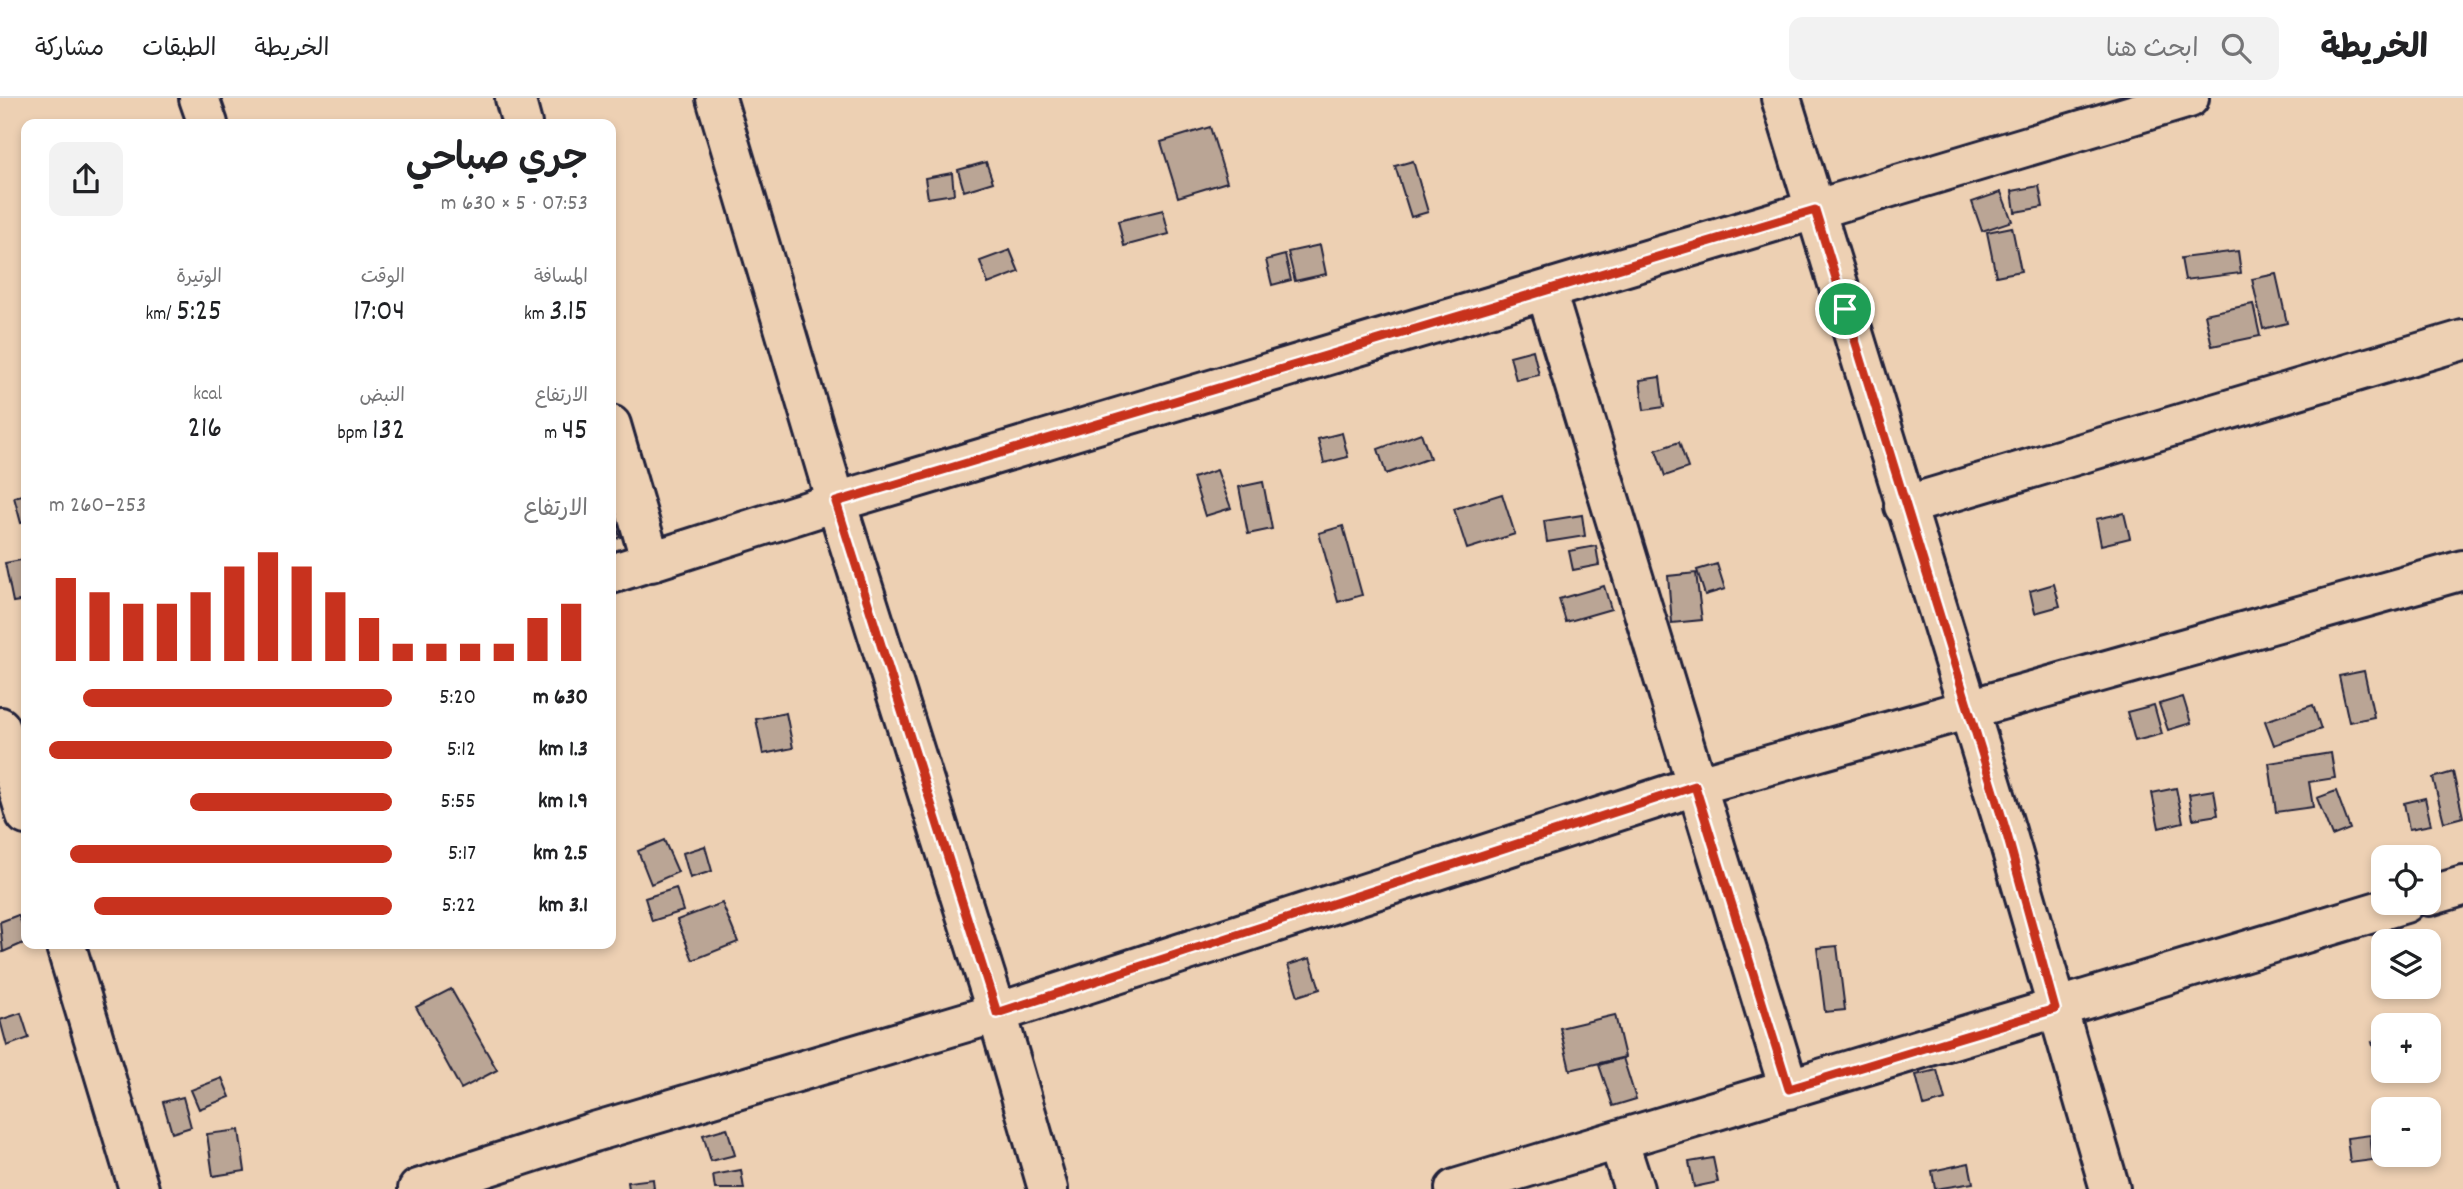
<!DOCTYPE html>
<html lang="ar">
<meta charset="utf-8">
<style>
:root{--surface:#fff;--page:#f2f2f2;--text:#202124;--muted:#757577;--line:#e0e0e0;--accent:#c8321e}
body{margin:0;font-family:Dekko,"Playpen Sans Arabic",sans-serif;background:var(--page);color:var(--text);direction:rtl;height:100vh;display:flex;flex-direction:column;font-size:26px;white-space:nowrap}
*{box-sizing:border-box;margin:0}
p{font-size:23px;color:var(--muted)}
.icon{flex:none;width:38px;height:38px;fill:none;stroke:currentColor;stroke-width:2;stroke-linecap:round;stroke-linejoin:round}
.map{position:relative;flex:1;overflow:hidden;direction:ltr}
.panel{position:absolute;left:21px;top:21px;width:595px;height:830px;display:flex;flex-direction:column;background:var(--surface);border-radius:14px;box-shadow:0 4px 10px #0003;direction:rtl}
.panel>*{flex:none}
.controls{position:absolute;left:2371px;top:747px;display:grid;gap:14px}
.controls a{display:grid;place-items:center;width:70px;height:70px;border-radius:14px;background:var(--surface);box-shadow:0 4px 10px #0003;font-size:35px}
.pin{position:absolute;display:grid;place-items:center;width:60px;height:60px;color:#fff;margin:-30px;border:4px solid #fff;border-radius:50%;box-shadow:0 2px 7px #0007}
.round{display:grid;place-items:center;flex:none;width:74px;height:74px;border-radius:14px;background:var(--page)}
.overview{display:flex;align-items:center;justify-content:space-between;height:119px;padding:0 28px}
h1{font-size:38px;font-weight:600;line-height:52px}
.metrics{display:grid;grid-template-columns:repeat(3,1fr);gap:10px;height:119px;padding:7px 28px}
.metrics div{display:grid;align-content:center}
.metrics b{font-size:30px;font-weight:600}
.metrics small{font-size:19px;font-weight:400}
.metrics p{font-size:19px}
.chart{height:196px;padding:14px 28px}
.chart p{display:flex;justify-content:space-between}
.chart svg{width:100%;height:126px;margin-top:7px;stroke:var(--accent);stroke-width:6}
ul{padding:0 28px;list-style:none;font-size:23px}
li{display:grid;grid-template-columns:112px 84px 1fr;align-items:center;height:52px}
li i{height:18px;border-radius:9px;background:var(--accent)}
header{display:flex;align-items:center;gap:42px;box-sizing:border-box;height:98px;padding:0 35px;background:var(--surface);border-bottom:2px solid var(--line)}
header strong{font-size:33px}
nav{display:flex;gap:38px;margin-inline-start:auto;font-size:24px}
.search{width:490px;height:63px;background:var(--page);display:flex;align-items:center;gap:18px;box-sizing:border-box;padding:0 24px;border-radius:14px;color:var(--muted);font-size:26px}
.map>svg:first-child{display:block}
</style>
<header>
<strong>الخريطة</strong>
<div class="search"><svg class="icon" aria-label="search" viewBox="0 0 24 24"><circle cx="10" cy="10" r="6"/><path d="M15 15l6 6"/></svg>ابحث هنا</div>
<nav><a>الخريطة</a><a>الطبقات</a><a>مشاركة</a></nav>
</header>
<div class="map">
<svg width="2463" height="1091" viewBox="0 0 2463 1091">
<rect width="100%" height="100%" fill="#edd0b3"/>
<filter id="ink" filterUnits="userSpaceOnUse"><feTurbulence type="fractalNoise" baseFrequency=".0143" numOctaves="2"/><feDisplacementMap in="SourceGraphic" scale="14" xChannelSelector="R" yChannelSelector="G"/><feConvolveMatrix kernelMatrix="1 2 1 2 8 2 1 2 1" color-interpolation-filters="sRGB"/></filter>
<g filter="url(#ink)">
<path fill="#baa595" stroke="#22223b" stroke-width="2" d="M1210,29L1227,84L1178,99L1161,44Z
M1413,63L1428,114L1411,119L1395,68Z
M986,64L993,84L964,93L958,72Z
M952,75L954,96L928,100L925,80Z
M2039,88L2043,109L2015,114L2012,93Z
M2001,94L2012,123L1982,133L1972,104Z
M1163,112L1169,136L1124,148L1118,123Z
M2012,129L2021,173L1996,178L1987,134Z
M1320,147L1326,176L1295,183L1288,154Z
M1010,152L1019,174L988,186L980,163Z
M2238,153L2241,175L2185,182L2181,160Z
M1285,157L1291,182L1272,187L1266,162Z
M2276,176L2287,225L2263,231L2252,181Z
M2253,206L2260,238L2212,248L2205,216Z
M1533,252L1539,277L1516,282L1510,258Z
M1660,279L1664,309L1644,312L1640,282Z
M1342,335L1348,359L1324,365L1318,341Z
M1421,335L1430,360L1386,376L1378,351Z
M1679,344L1688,370L1665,378L1656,352Z
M1217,372L1231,410L1205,418L1193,380Z
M1263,384L1272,431L1248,436L1239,389Z
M26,396V424L21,425L14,399Z
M1502,396L1515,436L1467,451L1454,411Z
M611,415L620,439L611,443Z
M2124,415L2130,440L2101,447L2096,421Z
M1582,417L1585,438L1547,444L1544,423Z
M1343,428L1362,497L1338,504L1319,435Z
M1596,448L1599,467L1573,472L1569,453Z
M26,461V502L13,504L5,465Z
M1717,466L1725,491L1705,497L1697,472Z
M1696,475L1702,522L1672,525L1668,478Z
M2054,486L2060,508L2035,515L2030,493Z
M1604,488L1611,511L1566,524L1559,501Z
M2364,573L2374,619L2349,624L2339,578Z
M2183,599L2191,625L2168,632L2159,606Z
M2154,607L2162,636L2135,643L2127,614Z
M2313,607L2321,631L2274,647L2265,623Z
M786,615L793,650L763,656L756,621Z
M2331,655L2335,680L2309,684L2313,709L2276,714L2269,665Z
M2453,674L2463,719L2444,724L2433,680Z
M2176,690L2183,724L2159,730L2152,695Z
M2214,692L2218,717L2193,721L2189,696Z
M2336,693L2350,731L2332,738L2317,700Z
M2425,700L2431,727L2409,731L2404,705Z
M664,742L678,774L651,786L638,753Z
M705,748L712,773L690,780L683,755Z
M676,790L683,813L652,823L645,800Z
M722,805L738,844L693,862L677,822Z
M18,817L26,835V844L3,854L0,824Z
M1837,848L1845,912L1825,914L1817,850Z
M1310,860L1320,891L1298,898L1288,867Z
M451,891L497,972L461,991L416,909Z
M21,915L29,940L7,948L0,922Z
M1615,917L1625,959L1570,972L1560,930Z
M2384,941V967L2379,969L2372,944Z
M1623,960L1636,1001L1613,1008L1599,967Z
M1937,972L1945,1002L1924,1008L1916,977Z
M222,980L230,999L199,1011L191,992Z
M183,999L191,1029L172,1035L163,1004Z
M727,1030L735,1057L711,1063L703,1037Z
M239,1032L245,1073L213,1078L207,1036Z
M2370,1037L2373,1062L2350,1065L2347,1040Z
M1713,1060L1718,1084L1694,1089L1689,1064Z
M1969,1065L1973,1085L1935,1091L1932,1073Z
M741,1072L744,1091H715L713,1077Z
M653,1081L654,1091H629L628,1084Z"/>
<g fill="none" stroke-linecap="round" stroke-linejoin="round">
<defs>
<path id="minor" d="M199,0L208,26
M515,0L522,26
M716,0L836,404L997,915L1048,1091
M1546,193L1789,991
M611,327L651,464
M1904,408L2463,242
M611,476L836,404L2189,0
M0,629L26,717
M2429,798L2463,788
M65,845L139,1091
M1618,1042L1634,1091
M418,1091L594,1034L997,915L1695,688L2463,472
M1455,1091L2405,805"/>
<path id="tertiary" d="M1781,0L2006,733L2110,1091"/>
</defs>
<use href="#minor" stroke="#22223b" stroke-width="44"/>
<use href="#tertiary" stroke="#22223b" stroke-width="44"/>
<use href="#minor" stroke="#edd0b3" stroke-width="38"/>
<use href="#tertiary" stroke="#edd0b3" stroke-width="38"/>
</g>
</g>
<g fill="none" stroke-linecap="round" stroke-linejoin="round" filter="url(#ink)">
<defs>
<path id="route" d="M1815,112L2006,733L2055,911L1789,991L1695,688L997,915L836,404Z"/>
</defs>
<use href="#route" stroke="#fff" stroke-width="14"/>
<use href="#route" stroke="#c8321e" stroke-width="9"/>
</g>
</svg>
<div class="controls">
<a><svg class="icon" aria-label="locate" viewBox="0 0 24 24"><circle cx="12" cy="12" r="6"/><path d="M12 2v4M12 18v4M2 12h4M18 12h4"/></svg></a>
<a><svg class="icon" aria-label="layers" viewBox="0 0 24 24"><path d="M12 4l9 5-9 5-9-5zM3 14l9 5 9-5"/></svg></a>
<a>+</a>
<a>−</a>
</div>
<div class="pin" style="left:1845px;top:211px;background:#1e9e55"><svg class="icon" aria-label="arrive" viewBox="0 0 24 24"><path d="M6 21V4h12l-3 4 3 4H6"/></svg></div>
<section class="panel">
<div class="overview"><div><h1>جري صباحي</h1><p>07:53 · 5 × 630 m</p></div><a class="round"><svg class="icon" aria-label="share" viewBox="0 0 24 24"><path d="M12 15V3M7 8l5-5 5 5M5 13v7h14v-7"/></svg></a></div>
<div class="metrics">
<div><p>المسافة</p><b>3.15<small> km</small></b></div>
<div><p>الوقت</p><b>17:04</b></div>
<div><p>الوتيرة</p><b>5:25<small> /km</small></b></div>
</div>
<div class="metrics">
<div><p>الارتفاع</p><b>45<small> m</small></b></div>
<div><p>النبض</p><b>132<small> bpm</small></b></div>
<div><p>kcal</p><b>216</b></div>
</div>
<div class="chart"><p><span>الارتفاع</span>253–260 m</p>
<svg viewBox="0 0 160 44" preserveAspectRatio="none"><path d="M5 44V15M15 44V20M25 44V24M35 44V24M45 44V20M55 44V11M65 44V6M75 44V11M85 44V20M95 44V29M105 44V38M115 44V38M125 44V38M135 44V38M145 44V29M155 44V24"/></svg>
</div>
<ul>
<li><b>630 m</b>5:20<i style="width:90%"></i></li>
<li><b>1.3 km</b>5:12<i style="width:100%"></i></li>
<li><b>1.9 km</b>5:55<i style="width:59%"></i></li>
<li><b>2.5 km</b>5:17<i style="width:94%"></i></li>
<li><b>3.1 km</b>5:22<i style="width:87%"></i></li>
</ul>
</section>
</div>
